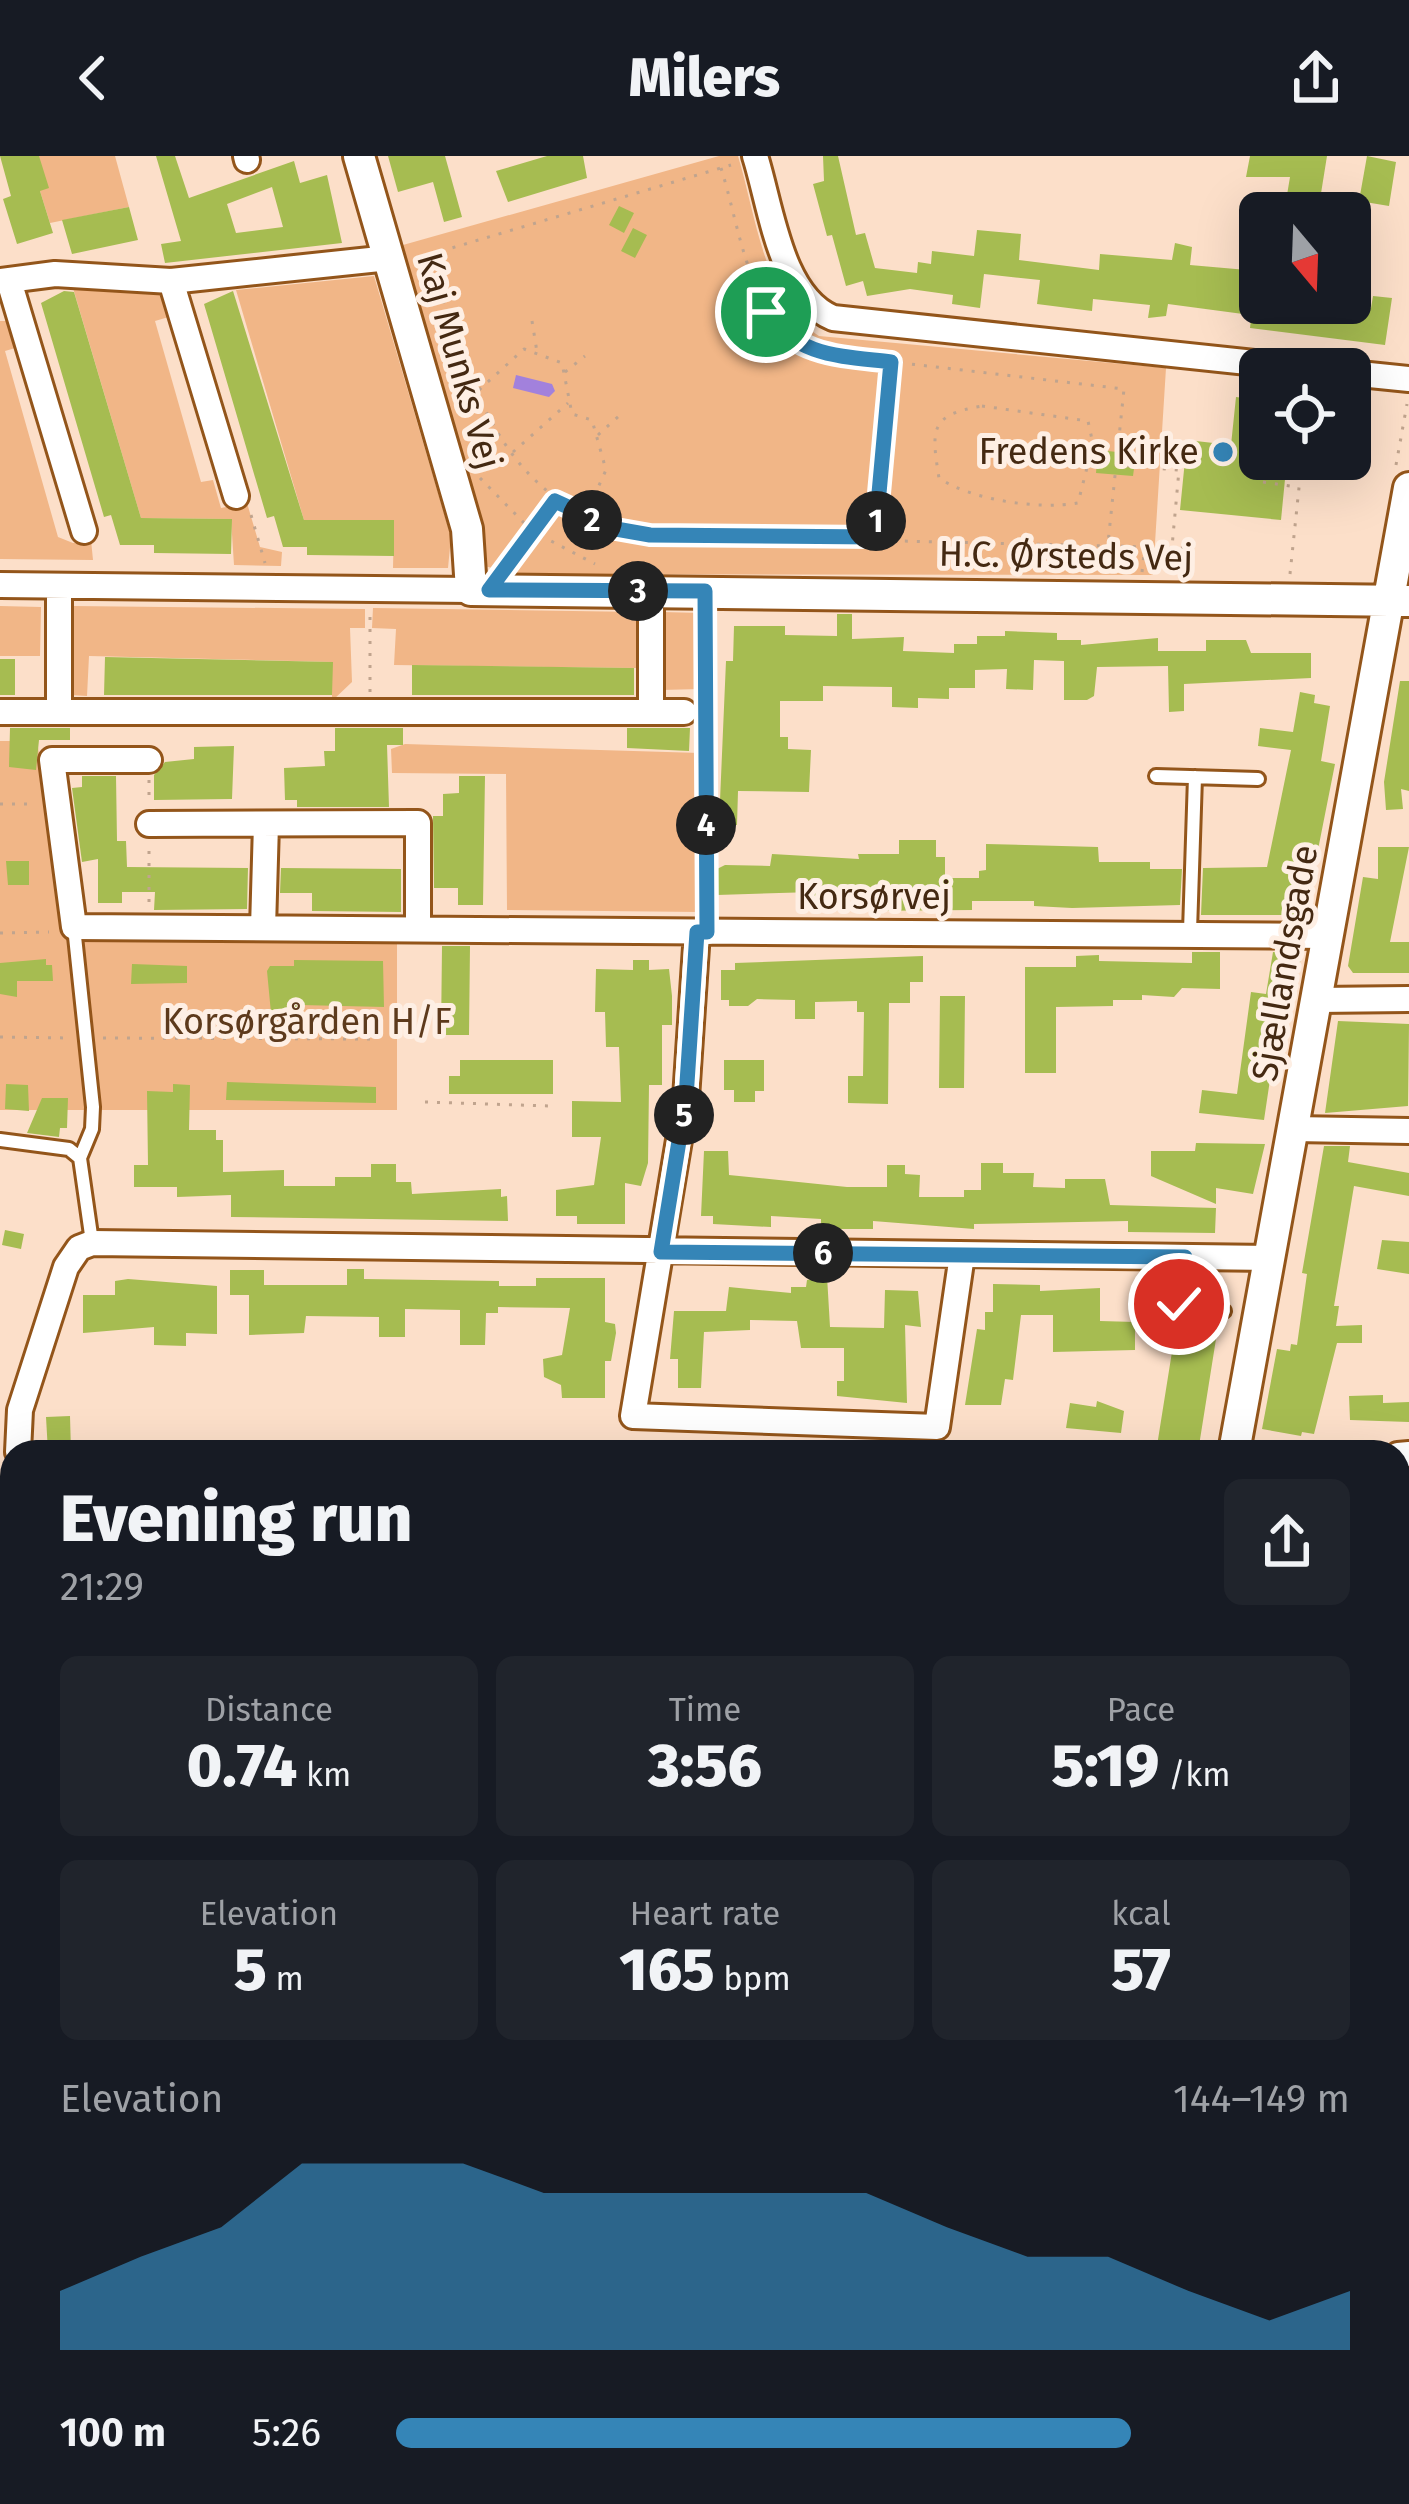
<!DOCTYPE html>
<meta charset="utf-8">
<style>
:root{--surface:#171b24;--page:#20242c;--text:#f1f3f6;--muted:#9ea1a6;--accent:#3585b7}
body{margin:0;font-family:"Fira Sans",sans-serif;background:var(--page);color:var(--text);height:100vh;display:flex;flex-direction:column;font-size:45px;white-space:nowrap}
*{box-sizing:border-box;margin:0}
p{font-size:39px;color:var(--muted)}
.icon{flex:none;width:66px;height:66px;fill:none;stroke:currentColor;stroke-width:2;stroke-linecap:round;stroke-linejoin:round}
.map{position:relative;flex:1;overflow:hidden}
.drawer{position:absolute;left:0px;top:1284px;width:1410px;height:1065px;display:flex;flex-direction:column;background:var(--surface);border-radius:36px 36px 0 0;box-shadow:0 12px 48px #0002}
.drawer>*{flex:none}
.needle{width:78px;rotate:161deg}
.controls{position:absolute;left:1239px;top:36px;display:grid;gap:24px}
.controls a{display:grid;place-items:center;width:132px;height:132px;border-radius:18px;background:var(--surface);box-shadow:0 12px 48px #0002;font-size:60px}
.pin{position:absolute;display:grid;place-items:center;width:102px;height:102px;color:#fff;margin:-51px;border:6px solid #fff;border-radius:50%;box-shadow:0 3px 12px #0007}
.km{position:absolute;width:60px;height:60px;margin:-30px;border-radius:50%;background:#222;color:#fff;font-size:33px;line-height:60px;text-align:center}
.round{display:grid;place-items:center;flex:none;width:126px;height:126px;border-radius:18px;background:var(--page)}
.summary{display:flex;align-items:center;justify-content:space-between;height:204px;padding:0 60px}
h1{font-size:66px;font-weight:800;line-height:90px}
.figures{display:grid;grid-template-columns:repeat(3,1fr);gap:18px;height:204px;padding:12px 60px}
.figures div{display:grid;align-content:center;border-radius:18px;background:var(--page);text-align:center}
.figures b{font-size:60px;font-weight:800}
.figures small{font-size:33px;font-weight:400}
.figures p{font-size:33px}
.chart{height:336px;padding:24px 60px}
.chart p{display:flex;justify-content:space-between}
.chart svg{width:100%;height:216px;margin-top:12px;fill:var(--accent);opacity:.7}
ul{padding:0 60px;list-style:none;font-size:39px}
li{display:grid;grid-template-columns:192px 144px 1fr;align-items:center;height:90px}
li i{height:30px;border-radius:15px;background:var(--accent)}
header{display:flex;justify-content:space-between;align-items:center;height:156px;padding:0 60px;background:var(--surface);font-size:54px;font-weight:800}
.map>svg:first-child{display:block}
</style>
<header><svg class="icon" aria-label="back" viewBox="0 0 24 24"><path d="M15 5l-7 7 7 7"/></svg>Milers<svg class="icon" aria-label="share" viewBox="0 0 24 24"><path d="M12 15V3M7 8l5-5 5 5M5 13v7h14v-7"/></svg></header>
<div class="map">
<svg width="1409" height="2348" viewBox="0 0 1409 2348">
<rect width="100%" height="100%" fill="#fcdfc9"/>
<path fill="#f1b687" d="M39,0H115L129,51L50,67L40,35Z
M719,0H738C756,59 764,146 819,180L1166,212L1153,419L515,418L481,409L478,362L403,89Z
M374,120L451,381L448,412H393L394,364H304L236,134Z
M73,132L162,135L172,160L155,165L201,326L213,324L221,352L247,347L260,391L282,396L281,410L234,409L231,363L141,362Z
M0,165H14L22,190L5,195L58,381L73,387L91,384L93,404L0,403Z
M0,450L41,451L40,500H0Z
M73,450L365,453V472H350L352,526L332,545V506L89,500L87,540L71,539Z
M373,452L638,456L637,512L394,509L396,473L372,472Z
M662,456L701,457L700,533L661,534Z
M0,585H37L67,780L397,778V954H0Z
M405,588L700,597V756L507,754L506,618L392,617L391,593Z
M12,1512V2337H123V2348H0V1513Z"/>
<path fill="#a281dc" d="M516,219L552,228L555,235L549,241L513,232Z"/>
<path fill="#a6bc51" fill-rule="evenodd" d="M0,0H39L49,32L40,35L53,77L17,88L3,43L11,40Z
M156,0H175L189,42L294,5L300,27L327,19L342,87L165,107L161,88L181,85ZM272,31L283,71L236,77L227,48Z
M388,0H445L462,61L444,66L433,26L398,36Z
M547,0H583L587,22L508,46L496,15Z
M823,0H838L856,79L865,77L875,112L917,117L918,106L931,108L932,95L974,100L977,74L1021,78L1019,104L1099,114L1100,98L1172,104L1175,87L1192,91L1190,109L1247,114L1243,158L1168,148L1166,160L1148,162L1150,149L1093,143L1092,155L1037,148L1040,124L984,118L980,152L952,148L953,139L910,133L867,140L863,125L846,130L832,79L827,80L813,28L824,25Z
M1250,0H1327L1318,56L1285,51L1290,21H1246Z
M1367,0L1396,6L1389,50L1359,45Z
M619,50L634,57L624,77L609,69Z
M129,51L138,84L72,98L62,64Z
M633,72L647,79L635,102L621,95Z
M64,135L74,136L141,362L232,363L231,398L154,397V389H120L111,359L104,361L41,147Z
M233,135L304,364H394V400L307,399V391H283L274,360L267,362L204,148Z
M1373,140L1392,142L1385,189L1250,172L1253,147L1339,155L1340,148L1371,152Z
M1236,241L1260,244V303H1287L1281,364L1180,354L1187,284L1231,289Z
M1098,294L1136,298L1133,320L1096,317Z
M837,458H852V483L904,481L903,495L954,497V488H977V480H1005V475L1057,477V484H1081V489L1158,482V495H1206V484H1246L1251,497H1311V522L1184,528V555L1169,556L1168,510L1097,511L1094,540L1087,544H1064V505L1034,504L1033,534L1006,533L1007,513L975,514V532H949V543L918,542V552L892,551V531L823,530V545H780V581H788V593L811,594L809,636L738,635L737,669L719,668L726,505H733L734,470H785V479L837,480Z
M105,501L333,506L332,539H104Z
M0,503H15V539H0Z
M412,509L634,512V539H412Z
M1400,525H1409V635L1401,633L1403,653L1386,654L1384,626Z
M1300,536L1315,539L1314,547L1330,550L1321,605L1335,608L1307,749L1295,759H1201L1203,712L1267,711L1291,594L1258,590L1260,572L1293,576Z
M10,572H70V584H39L36,614L9,611Z
M335,572H403V589H387L389,651H297V644H285L284,612L325,610L324,595H335Z
M627,572H690L689,595L627,592Z
M234,590L232,643L154,644V619L165,606L194,603V591Z
M82,620H116L117,685H126L127,711L248,712L247,753L154,754L155,736H122V747H98V703L82,706L72,632L82,631Z
M459,620H485L483,749H458V732H434L433,660H443V638L459,637Z
M899,684H936V701H945V722H979V715L986,714V688L1098,691L1099,706H1150V713H1182L1180,749L1072,752L1034,750V745H972V754L859,755V743H814V736L717,739V713L725,709L770,710L772,698L859,703L858,698H899Z
M1378,691H1409L1390,786H1409V817H1353L1348,810L1363,721L1378,723Z
M6,705H29V729H8Z
M281,712L401,713V756L312,755V737H280Z
M442,790H470L469,879H441Z
M1192,796H1220V833L1182,832L1174,841L1142,839V844H1113V850L1056,851V917H1025V811H1076V800L1099,799V805L1192,807Z
M1273,796L1302,798L1292,842L1282,843L1264,964L1199,957L1202,934L1237,938L1251,836L1266,838Z
M923,800V826H910V847H889L888,948L848,947V920H863L864,856H857V845L815,846V863H795V844L757,843L748,850H729V844H721V814H735V807Z
M46,803V809H52L53,825H17V841L0,838V807Z
M294,804L383,805L384,851L301,849V857H271L267,815L270,810H294Z
M633,804H649V814L669,813L672,840V869H662V929H649L648,1007L641,1030L625,1027V1068H577V1060H556V1034L594,1029L601,981H572V945L621,946L619,891H606L605,856H595L596,813L633,814Z
M132,808L187,810V827L131,828Z
M940,840H965L964,932H939Z
M1338,865L1409,868L1408,950L1325,957Z
M460,904H553V938H449V920H460Z
M724,904H764V935H755V946H734V934H724Z
M227,926L376,931V947L226,944Z
M6,928L28,929L29,955L5,953Z
M173,928L190,929L189,974H216V984H223V1016L284,1014V1030H335V1021H371V1008H396V1026H411L412,1038L501,1033V1041L507,1040L508,1065L231,1061V1039L177,1041V1031H134V1009H148L147,935L173,936Z
M42,942H68L67,972H60L59,981L27,977Z
M1196,987L1265,988L1253,1038L1216,1032V1048L1151,1020V995H1195Z
M1324,990H1350L1348,1006L1409,1017V1040L1354,1030L1334,1150H1339L1336,1170L1362,1169V1187H1337L1314,1278L1302,1276L1301,1280L1262,1273L1277,1193L1290,1195L1291,1188L1297,1189L1307,1118L1302,1117Z
M704,995H728L729,1019L847,1031H887V1009H905V1018L920,1019L919,1041H964V1034H981V1007H1003V1017H1034L1033,1031L1065,1032V1023H1105L1110,1049L1216,1052L1215,1077L1128,1076V1065L974,1068V1073L873,1065V1073H821V1063L771,1060V1071L713,1068V1060H701Z
M5,1074L24,1078L21,1093L2,1089Z
M1382,1084L1409,1086V1118L1377,1113Z
M347,1113H364V1123L499,1125V1130H536V1122H605V1166L615,1168L616,1177L611,1205H605V1242H562L561,1229L544,1221L543,1203L562,1199L570,1152L498,1151V1157H486L485,1189H460V1154L405,1153V1181H379V1161L306,1160L304,1177L249,1179V1139H230V1114H264V1129H347Z
M827,1120L830,1171L884,1172L885,1134L918,1135L921,1171L905,1169L907,1247L837,1240V1225H844V1192H801L797,1165L750,1164V1174L704,1176L701,1232H678V1203H670L674,1155H726L729,1131L791,1137V1131H806L807,1124Z
M128,1123L217,1130V1178L186,1177V1190L154,1189V1171L83,1177V1139H115V1125Z
M993,1128L1040,1129V1135L1100,1132V1165L1135,1166V1194L1053,1196V1159H1021L1013,1224L1005,1223L1001,1249H965L977,1173L985,1174V1156H993Z
M1175,1177L1216,1183L1198,1296H1156Z
M1383,1239V1247L1409,1246V1266L1350,1264L1349,1240Z
M1097,1245L1124,1255L1121,1277L1066,1272L1070,1247L1096,1251Z
M70,1260L71,1296H48L46,1261Z"/>
<g fill="none" stroke-linecap="round" stroke-linejoin="round">
<defs>
<path id="service" d="M1156,620L1258,623
M74,771L93,951L92,973L80,1002
M1190,775L1195,621
M0,984L69,993L80,1002L92,1086
M1185,1101L1179,1148L1224,1155
M0,1848L12,2052
M29,2337V2348"/>
<path id="minor" d="M246,0L247,4
M755,0C771,50 780,140 833,162L1312,213
M0,125L55,118L171,125L389,102
M9,125L84,375
M171,125L236,340
M1350,217L1409,223
M0,429L471,434
M0,556H684
M59,556V430
M651,556V435
M149,604H52L74,771L1329,780
M149,668L418,667V773
M263,772L266,668
M697,776L686,942L633,1260L937,1271L962,1099
M1317,844L1409,843
M1294,973L1409,975
M18,1296L20,1254L66,1111L79,1092L92,1087L1271,1102
M1398,1299L1409,1298
M1398,1528H1409
M1398,1794H1409
M1398,2050H1409
M1398,2257H1409
M208,2348L209,2337
M443,2348L444,2337
M751,2348L753,2337"/>
<path id="tertiary" d="M359,0L467,373L471,434L1409,445
M1234,1296L1409,332
M1056,2348L1057,2337"/>
</defs>
<use href="#service" stroke="#93551a" stroke-width="18"/>
<use href="#minor" stroke="#93551a" stroke-width="30"/>
<use href="#tertiary" stroke="#93551a" stroke-width="36"/>
<path stroke="#c0a48e" stroke-width="3" stroke-dasharray="3 9" stroke-linecap="butt" d="M721,12C741,75 749,170 817,197L1124,233L1105,416
M428,99C472,227 497,353 650,379L1193,392
M418,102L731,9
M532,165L537,196
M565,216L585,200
M479,234L524,193L562,207L572,258L592,264L606,314L585,360
M982,250L1088,265L1093,288L1078,347C1039,354 971,344 939,322C931,272 930,259 982,250Z
M598,279L620,259
M513,296L568,247
M1091,307L1179,314L1172,391
M1396,309L1407,248
M480,322L532,375L595,408
M1263,326L1297,331
M251,359L265,407
M875,379L891,209
M508,408L555,345
M1142,416L1145,389
M1290,418L1302,303
M370,536V456
M705,547V461
M705,569L707,751
M149,624V644
M0,648H32
M149,746V690
M0,777L49,776
M0,881L70,882
M103,882L372,883
M425,946L551,950
M0,1456L12,1440"/>
<use href="#service" stroke="#fff" stroke-width="12"/>
<use href="#minor" stroke="#fff" stroke-width="24"/>
<use href="#tertiary" stroke="#fff" stroke-width="30"/>
</g>
<g fill="none" stroke-linecap="round" stroke-linejoin="round">
<defs>
<path id="route" d="M766,156C797,201 841,200 891,206L875,381L650,379L616,373L555,345L489,434L705,435L707,776H697L686,942L661,1096L1185,1101L1179,1148"/>
</defs>
<use href="#route" stroke="#fff" stroke-width="24"/>
<use href="#route" stroke="#3585b7" stroke-width="15"/>
</g>
<circle fill="#3585b7" stroke="#feefe4" stroke-width="4.5" cx="1223" cy="296" r="12"/>
<g text-anchor="middle" dominant-baseline="central" stroke-width="10" stroke-linejoin="round" paint-order="stroke">
<g font-size="36" fill="#442912" stroke="#feefe4">
<text transform="translate(459 205) rotate(74)">Kaj Munks Vej</text>
<text transform="translate(1066 400) rotate(1)">H.C. Ørsteds Vej</text>
<text x="874" y="741">Korsørvej</text>
<text transform="translate(1285 807) rotate(-80)">Sjællandsgade</text>
</g>
<g font-size="36" fill="#442912" stroke="#feefe4" text-anchor="end">
<text x="1199" y="296">Fredens Kirke</text>
</g>
<g font-size="36" fill="#5d3a1c" stroke="#feefe4">
<text x="307" y="866">Korsørgården H/F</text>
</g>
</g>
</svg>
<div class="controls">
<a><svg class="needle" viewBox="-14 -14 28 28"><path d="M0-13l5 13h-10z" fill="#e53935"/><path d="M0 13l5-13h-10z" fill="#9ea1a6"/></svg></a>
<a><svg class="icon" aria-label="locate" viewBox="0 0 24 24"><circle cx="12" cy="12" r="6"/><path d="M12 2v4M12 18v4M2 12h4M18 12h4"/></svg></a>
</div>
<div class="pin" style="left:766px;top:156px;background:#1e9e55"><svg class="icon" aria-label="arrive" viewBox="0 0 24 24"><path d="M6 21V4h12l-3 4 3 4H6"/></svg></div>
<div class="pin" style="left:1179px;top:1148px;background:#d93025"><svg class="icon" aria-label="check" viewBox="0 0 24 24"><path d="M5 12l5 5 9-10"/></svg></div>
<b class="km" style="left:876px;top:365px">1</b>
<b class="km" style="left:592px;top:364px">2</b>
<b class="km" style="left:638px;top:435px">3</b>
<b class="km" style="left:706px;top:669px">4</b>
<b class="km" style="left:684px;top:959px">5</b>
<b class="km" style="left:823px;top:1097px">6</b>
<section class="drawer">
<div class="summary"><div><h1>Evening run</h1><p>21:29</p></div><a class="round"><svg class="icon" aria-label="share" viewBox="0 0 24 24"><path d="M12 15V3M7 8l5-5 5 5M5 13v7h14v-7"/></svg></a></div>
<div class="figures">
<div><p>Distance</p><b>0.74<small> km</small></b></div>
<div><p>Time</p><b>3:56</b></div>
<div><p>Pace</p><b>5:19<small> /km</small></b></div>
</div>
<div class="figures">
<div><p>Elevation</p><b>5<small> m</small></b></div>
<div><p>Heart rate</p><b>165<small> bpm</small></b></div>
<div><p>kcal</p><b>57</b></div>
</div>
<div class="chart"><p><span>Elevation</span>144–149 m</p>
<svg viewBox="0 0 160 44" preserveAspectRatio="none"><path d="M0 44V32L10 25L20 19L30 6L40 6L50 6L60 12L70 12L80 12L90 12L100 12L110 19L120 25L130 25L140 32L150 38L160 32V44z"/></svg>
</div>
<ul>
<li><b>100 m</b>5:26<i style="width:77%"></i></li>
</ul>
</section>
</div>
